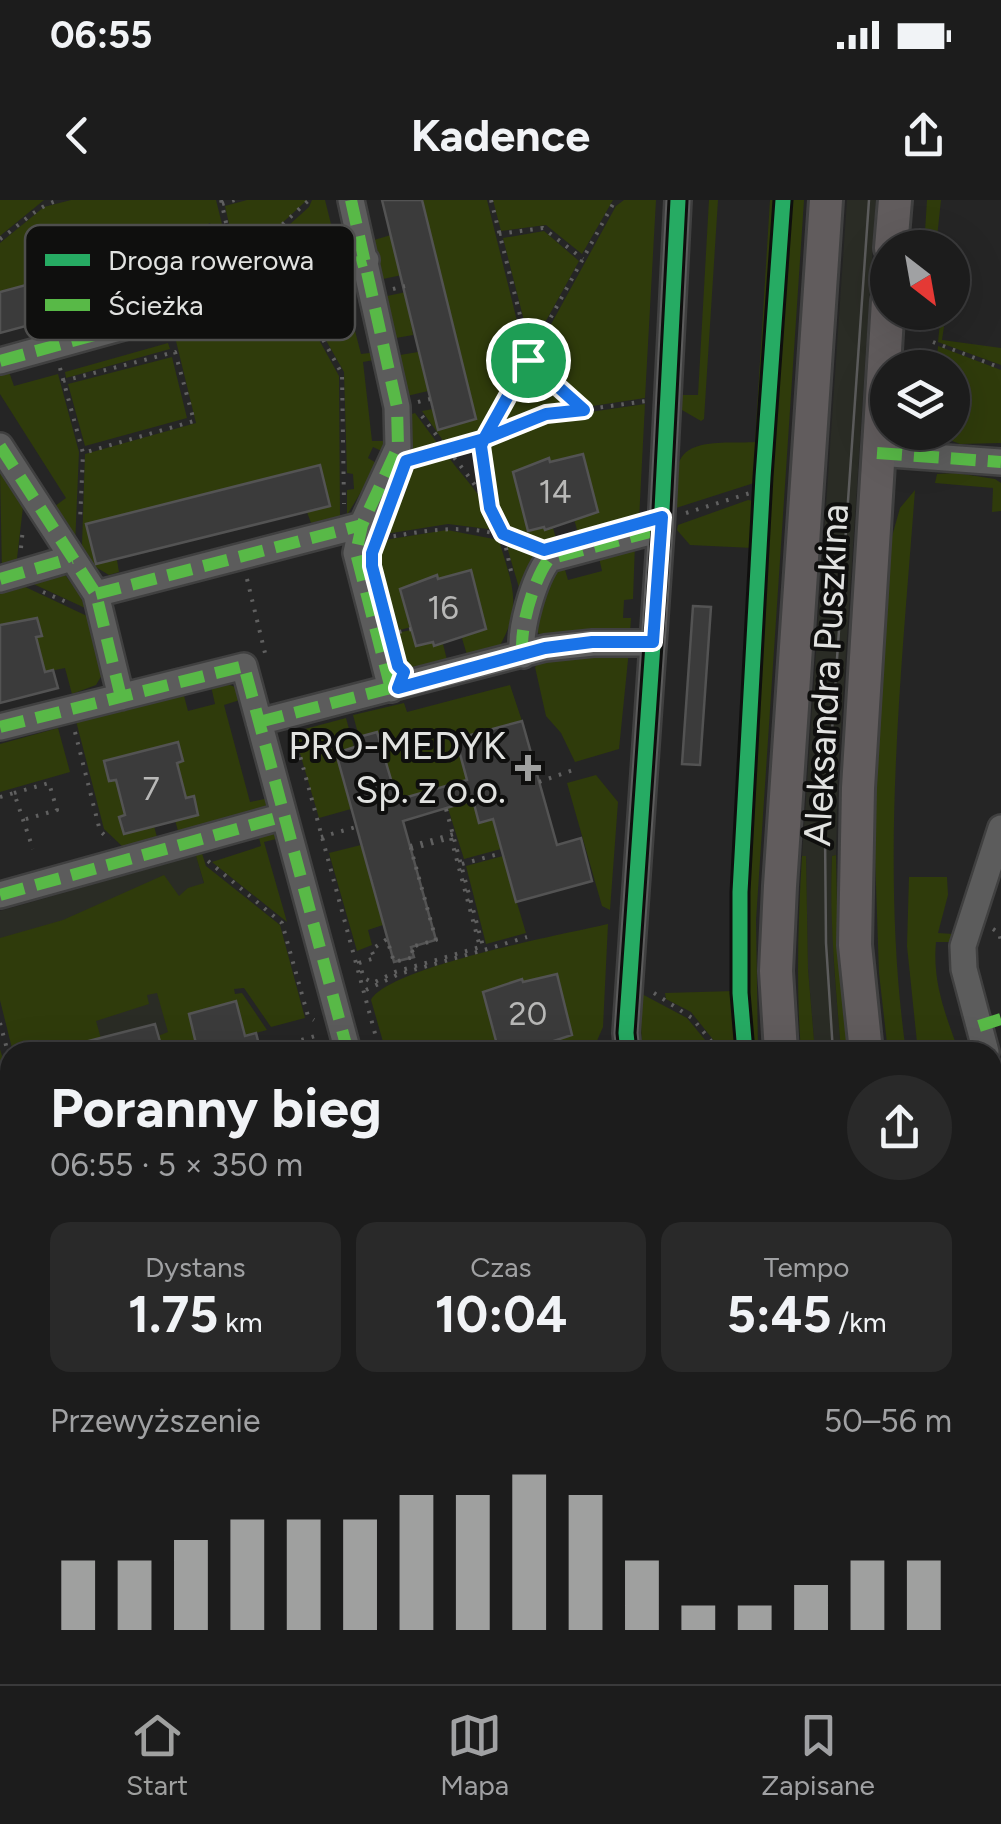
<!DOCTYPE html>
<html lang="pl">
<meta charset="utf-8">
<style>
:root{--surface:#1c1c1c;--page:#292929;--text:#f1f3f6;--muted:#a0a1a3;--line:#3a3a3b;--accent:#9fa09f}
body{margin:0;font-family:Figtree,sans-serif;background:var(--page);color:var(--text);height:100vh;display:flex;flex-direction:column;font-size:38px;white-space:nowrap}
*{box-sizing:border-box;margin:0}
p{font-size:32px;color:var(--muted)}
.icon{flex:none;width:55px;height:55px;fill:none;stroke:currentColor;stroke-width:2;stroke-linecap:round;stroke-linejoin:round}
.map{position:relative;flex:1;overflow:hidden}
.drawer{position:absolute;left:0px;top:842px;width:1002px;height:642px;display:flex;flex-direction:column;background:var(--surface);border-radius:30px 30px 0 0;box-shadow:0 10px 40px #0002,0 0 0 2px var(--line)}
.drawer>*{flex:none}
.needle{width:65px;rotate:149deg}
.tools{position:absolute;left:870px;top:30px;display:grid;gap:20px}
.tools a{display:grid;place-items:center;width:100px;height:100px;border-radius:50%;background:var(--surface);box-shadow:0 10px 40px #0002,0 0 0 2px var(--line);font-size:50px}
.pin{position:absolute;display:grid;place-items:center;width:85px;height:85px;color:#fff;margin:-42px;border:5px solid #fff;border-radius:50%;box-shadow:0 2px 10px #0007}
.round{display:grid;place-items:center;flex:none;width:105px;height:105px;border-radius:52px;background:var(--page)}
.headline{display:flex;align-items:center;justify-content:space-between;height:170px;padding:0 50px}
h1{font-size:55px;font-weight:700;line-height:75px}
.metrics{display:grid;grid-template-columns:repeat(3,1fr);gap:15px;height:170px;padding:10px 50px}
.metrics div{display:grid;align-content:center;border-radius:20px;background:var(--page);text-align:center}
.metrics b{font-size:50px;font-weight:700}
.metrics small{font-size:28px;font-weight:400}
.metrics p{font-size:28px}
.chart{height:280px;padding:20px 50px}
.chart p{display:flex;justify-content:space-between}
.chart svg{width:100%;height:180px;margin-top:10px;stroke:var(--accent);stroke-width:6}
.status{display:flex;justify-content:space-between;align-items:center;height:70px;padding:0 50px;background:var(--surface);direction:ltr}
.status svg{height:28px;fill:currentColor}
header{display:flex;justify-content:space-between;align-items:center;height:130px;padding:0 50px;background:var(--surface);font-size:45px;font-weight:700}
.tabs{display:flex;justify-content:space-around;align-items:center;height:140px;border-top:2px solid var(--line);background:var(--surface);font-size:28px;color:var(--muted)}
.tabs a{display:grid;justify-items:center;gap:5px}
.tabs .current{color:var(--accent)}
.map>svg:first-child{display:block}
</style>
<div class="status"><b>06:55</b><svg viewBox="0 0 49 12"><path d="M0 12V9h3v3zM5 12V6h3v6zM10 12V3h3v9zM15 12V0h3v12zM26 1h20v11H26zM47 4h2v5h-2z"/></svg></div>
<header><svg class="icon" aria-label="back" viewBox="0 0 24 24"><path d="M15 5l-7 7 7 7"/></svg>Kadence<svg class="icon" aria-label="share" viewBox="0 0 24 24"><path d="M12 15V3M7 8l5-5 5 5M5 13v7h14v-7"/></svg></header>
<div class="map">
<svg width="1001" height="1484" viewBox="0 0 1001 1484">
<rect width="100%" height="100%" fill="#252525"/>
<path fill="#2a2c25" d="M847,0H876L838,573L836,655L832,656L831,673L834,766L841,852H815L808,769L806,657L802,656Z
M196,655L245,835L256,833L261,852H13L0,800V711Z
M992,978L1001,1011V1087L993,1089Z"/>
<path fill="#2f3b0b" d="M0,0H44L0,36Z
M71,0H216L236,80L227,83L210,23L204,26L221,84L198,90L195,80L214,75L203,37L0,92V43L44,7Z
M247,0H307L238,64L225,6Z
M312,0H325L336,44L239,70L309,7Z
M422,0H487L526,157L481,237L447,246L422,211L433,209L439,229L476,219Z
M493,0H613L582,54L546,25L501,31Z
M624,0H656L645,198L586,207L532,159L616,6Z
M709,0H718L704,219L701,221L682,210L681,195H698Z
M770,0H777L758,274L754,283L676,308C677,294 674,271 680,260C691,237 734,244 755,242Z
M788,0H804L756,720L758,852H750L744,701L747,620Z
M927,0H941L936,47H924Z
M544,31L579,61L531,148L503,38Z
M391,35L402,75L383,79L374,40Z
M341,77L361,154L378,152L379,159L363,162L372,241H389L388,254L373,247L368,258L378,264L347,315V290L354,289L353,274L347,273L344,172L306,105L302,87Z
M406,92L413,135L396,138L387,96Z
M301,107L339,176L340,316L311,323L307,312L87,324L96,364L117,360L119,372L109,375L94,366L82,346L85,254L196,223L176,141Z
M941,113H946L942,140L1001,148V165L938,142Z
M168,143L170,149L66,178L65,172Z
M938,146L1001,170V243L960,244L932,233L952,232V168L936,167Z
M418,152L428,191L407,196L400,155Z
M172,157L187,218L85,246L68,184Z
M529,165L578,207L549,212L491,233Z
M8,169L14,186L58,174L79,252L75,345L51,309L66,298L0,194V171Z
M645,204L639,320L579,337L574,319L598,312L582,254L550,262L548,259L513,273L528,330L553,328L557,342L546,346L511,333L491,306L485,244L549,218Z
M415,213L441,248L410,254L409,215Z
M446,254C462,276 491,304 496,330L448,324L379,335L393,299L402,301L408,285L400,282C409,261 426,259 446,254Z
M0,271L23,307L16,367L2,372Z
M956,273L995,279L1001,283V311L992,312L993,288L935,283L937,274Z
M915,290C901,477 880,666 906,852H888L879,773L875,655L876,548L891,340L900,308Z
M748,300L754,301L756,306L753,348L690,345L677,330L678,325Z
M447,330L499,340C511,383 524,404 499,447L467,455L461,435L486,428L470,370L438,379L436,375L401,389L411,427L392,432L375,365L378,341Z
M505,338L536,350L520,391L505,340Z
M635,343L633,399L624,400L623,418H631L630,433L546,440C519,424 544,378 563,363L568,380L602,371L598,353Z
M63,372L80,395L85,408L27,381Z
M19,384L87,416L102,475L96,485L72,494L65,468L45,472L36,437L42,435L37,418L0,425V386Z
M411,430L416,446L433,442L434,446L443,444L447,460L408,469L402,468L392,434Z
M629,450L619,549L575,562L561,533L546,516L535,467L545,457Z
M227,484L235,487L243,499L224,505L250,602L269,598V607L263,613L203,630L201,625L178,631L175,620L198,614L194,597L186,598L177,563L183,560L178,542L105,561L116,580L125,615L119,617L124,633L154,626L157,637L123,647L104,629L75,517L183,492L188,511L215,504L211,486Z
M510,485L522,521L457,539L467,580L420,593L399,607L378,533L359,537L353,515L404,503L407,512Z
M346,518L354,547L336,553L351,609L319,618L297,543L305,529Z
M58,528L70,572L0,592V544Z
M596,575L618,602L610,710L602,706L567,583Z
M471,594L479,623L493,619L501,649L464,659L446,602Z
M257,629L278,631L280,638L264,642L287,722L212,662L261,646Z
M361,645L383,725L368,730L372,745L357,751L329,653Z
M200,647L206,666L280,725L305,818L271,827L244,788L234,789L235,794L242,793L267,830L245,836L236,801L189,814L197,848L163,852L158,836L168,832L157,793L147,795L149,804L96,821L104,849L111,848L112,852H80L77,844L42,852H13L0,800V738L63,720L164,675L179,696L188,688L204,683L194,649Z
M836,655L838,756L848,852H841C836,787 829,721 832,656Z
M503,656L526,733L486,744L466,666Z
M802,656H806L808,769L815,852H801C796,787 798,722 802,656Z
M909,677H947L948,695L938,733L953,734L951,742H936C932,782 946,816 959,852H918L907,746Z
M608,724L603,827L596,843L550,852L547,842L572,835L556,774L523,782L521,779L484,792L499,852H386L371,800C389,767 565,734 608,724Z
M735,791L739,852H723L691,812L666,799L665,793Z
M640,793L687,818L715,852H642Z
M0,849L10,883V949L0,952Z
M10,960V1263L0,1227V963Z
M10,1447V1475H61L27,1484H0V1450Z
M219,1475H315L317,1484H225Z
M755,1475H869L871,1484H757Z"/>
<path fill="#3b3b3b" stroke="#535353" stroke-width="2.5" d="M382,0H422L476,219L438,230Z
M204,37L214,75L0,133V92Z
M583,254L598,312L545,330L544,327L528,331L513,272L549,258L550,262Z
M320,265L330,306L96,364L86,324Z
M471,370L486,429L434,446L433,442L416,446L400,389L437,375L438,379Z
M693,406L711,407L700,565L682,564Z
M37,418L42,436L36,437L45,472L53,470L58,488L0,503V425Z
M522,521L557,645L581,638L592,681L516,702L493,619L479,623L473,600L403,621L436,740L411,747L414,757L394,762L336,553L361,545L359,537L377,532L397,600L467,580L456,539Z
M178,542L183,561L177,563L186,598L194,596L198,615L124,634L119,617L125,615L116,580L109,581L104,561Z
M557,774L572,835L520,852H499L483,792L522,779L523,782Z
M236,801L245,836L256,833L261,852H198L189,814Z
M155,824L163,852H74L73,845Z"/>
<g fill="none" stroke-linecap="round" stroke-linejoin="round">
<defs>
<path id="minor" d="M351,0L397,207L398,247L362,325L356,353L391,489
M0,161L366,60
M0,246L96,394L121,497
M877,253L1001,262
M0,379L72,358
M96,394L362,325
M523,455C518,432 534,378 549,359L661,329
M259,522L545,448L593,443H653
M0,527L244,466L348,852
M0,695L284,616
M628,852L626,833L661,329L678,0
M986,852L964,769L963,746L1001,628
M992,876L1001,908
M992,1151L1001,1149
M0,1417L10,1415
M142,1475L145,1484
M356,1475L358,1484
M391,1475L393,1484
M525,1475L528,1484"/>
<path id="major" d="M891,48L895,0
M781,852L776,771L780,686L826,0
M866,852L855,745L858,588L888,101
M992,1372L1001,1401
M922,1475L925,1484"/>
</defs>
<use href="#minor" stroke="#404040" stroke-width="30"/>
<use href="#major" stroke="#404040" stroke-width="38"/>
<path stroke="#606060" stroke-width="4" stroke-dasharray="2.5 8" stroke-linecap="butt" d="M221,0L236,68
M491,0L530,155
M222,4L235,0
M208,26L222,77
M499,34L543,28L583,59
M0,39C19,26 37,6 59,0
M236,67L309,0
M393,89L405,86
M303,103L342,174L344,304
M933,142L1001,168
M528,160L584,210
M60,168L83,253L80,321
M63,181L175,152L194,221L83,253
M418,202L430,199
M422,216C447,251 485,291 500,329C506,342 508,360 512,375
M419,257L484,239L546,215L646,201
M490,309L481,246L484,239L613,4L618,0
M686,313L763,289
M383,338C440,328 475,322 530,345
M21,348L23,328
M247,379L265,453
M43,392L71,404
M399,432L411,429
M75,532L100,631L110,640
M295,537L380,852
M539,582L573,570
M14,593L49,583L57,610L23,620
M0,597L14,593L33,649
M446,609L484,750L527,737
M321,637L356,627
M451,638L480,747L395,772L373,783L364,778L359,763L375,758L371,750L387,739L394,762L414,757L411,747L436,740L411,649Z
M410,646L454,634
M208,661L282,723L308,816L314,820
M462,664L502,653
M993,729L999,733L1001,741
M366,790L399,774L484,750
M654,793L692,818L720,852
M0,823L10,860
M541,843L543,852
M261,851L319,835
M580,852L602,847
M0,958L10,955
M992,974L1001,1003
M992,1017L1001,1014
M992,1098L1001,1096
M0,1250L10,1284
M992,1263L1001,1260
M0,1288L10,1292
M0,1304L10,1296
M0,1367L10,1365
M320,1475L323,1484
M481,1475L483,1484
M553,1480L572,1475
M92,1484L93,1475
M597,1484L606,1475"/>
<use href="#minor" stroke="#5c5c5c" stroke-width="25"/>
<use href="#major" stroke="#615c5d" stroke-width="32"/>
<path stroke="#5c5c5c" stroke-width="2.5" d="M833,852L826,743L825,631L869,0
M983,1475L985,1484"/>
<path stroke="#58b947" stroke-width="12" stroke-dasharray="25 12" stroke-linecap="butt" d="M351,0L397,207L398,247L362,325L356,353L391,489
M0,161L366,60
M0,246L96,394L121,497
M877,253L1001,262
M0,379L72,358
M96,394L362,325
M523,455C518,432 534,378 549,359L661,329
M259,522L545,448L593,443H653
M0,527L244,466L348,852
M0,695L284,616
M979,826L1001,819
M142,1475L145,1484
M868,1475L880,1481"/>
<defs>
<path id="cycleway" d="M628,852L626,833L661,329L678,0
M745,852L740,793V692L763,277L783,0"/>
</defs>
<use href="#cycleway" stroke="#0f0f0e" stroke-width="21"/>
<use href="#cycleway" stroke="#26ab63" stroke-width="15"/>
</g>
<g fill="none" stroke-linecap="round" stroke-linejoin="round">
<defs>
<path id="route" d="M528,160L484,239L406,261L372,353V366L398,466L404,472L398,488L545,448L592,442H653L662,317L544,350L503,334L490,308L481,246L484,239L546,214L584,210L528,160"/>
</defs>
<use href="#route" stroke="#fff" stroke-width="20"/>
<use href="#route" stroke="#1a73e8" stroke-width="12"/>
</g>
<path fill="#9fa09f" stroke="#0f0f0e" stroke-width="4" d="M523 553h10v10h10v10h-10v10h-10v-10h-10v-10h10z"/>
<g text-anchor="middle" dominant-baseline="central" stroke-width="8" stroke-linejoin="round" paint-order="stroke">
<g font-size="32" fill="#b8b8b7">
<text x="555" y="292">14</text>
<text x="443" y="408">16</text>
<text x="151" y="589">7</text>
<text x="528" y="814">20</text>
</g>
<g font-size="38" fill="#e1e2e0" stroke="#0f0f0e">
<text transform="translate(826 475) rotate(-87)">Aleksandra Puszkina</text>
</g>
<g font-size="38" fill="#e1e2e0" stroke="#0f0f0e" text-anchor="end">
<text x="506" y="546">PRO-MEDYK<tspan x="506" dy="44">Sp. z o.o.</tspan></text>
</g>
</g>
<rect x="25" y="25" width="330" height="115" rx="15" fill="#0f0f0e" stroke="#4e4e4d" stroke-width="2.5"/>
<rect x="45" y="54" width="45" height="12" fill="#26ab63"/>
<rect x="45" y="99" width="45" height="12" fill="#58b947"/>
<g font-size="28" fill="#e1e2e0">
<text x="108" y="70">Droga rowerowa</text>
<text x="108" y="115">Ścieżka</text>
</g>
</svg>
<div class="tools">
<a><svg class="needle" viewBox="-14 -14 28 28"><path d="M0-13l5 13h-10z" fill="#e53935"/><path d="M0 13l5-13h-10z" fill="#a0a1a3"/></svg></a>
<a><svg class="icon" aria-label="layers" viewBox="0 0 24 24"><path d="M12 4l9 5-9 5-9-5zM3 14l9 5 9-5"/></svg></a>
</div>
<div class="pin" style="left:528px;top:160px;background:#1e9e55"><svg class="icon" aria-label="arrive" viewBox="0 0 24 24"><path d="M6 21V4h12l-3 4 3 4H6"/></svg></div>
<section class="drawer">
<div class="headline"><div><h1>Poranny bieg</h1><p>06:55 · 5 × 350 m</p></div><a class="round"><svg class="icon" aria-label="share" viewBox="0 0 24 24"><path d="M12 15V3M7 8l5-5 5 5M5 13v7h14v-7"/></svg></a></div>
<div class="metrics">
<div><p>Dystans</p><b>1.75<small> km</small></b></div>
<div><p>Czas</p><b>10:04</b></div>
<div><p>Tempo</p><b>5:45<small> /km</small></b></div>
</div>
<div class="chart"><p><span>Przewyższenie</span>50–56 m</p>
<svg viewBox="0 0 160 44" preserveAspectRatio="none"><path d="M5 44V27M15 44V27M25 44V22M35 44V17M45 44V17M55 44V17M65 44V11M75 44V11M85 44V6M95 44V11M105 44V27M115 44V38M125 44V38M135 44V33M145 44V27M155 44V27"/></svg>
</div>
</section>
</div>
<nav class="tabs">
<a class="current"><svg class="icon" aria-label="home" viewBox="0 0 24 24"><path d="M3 11l9-7 9 7M6 9v11h12V9"/></svg>Start</a>
<a><svg class="icon" aria-label="map" viewBox="0 0 24 24"><path d="M3 6l6-2 6 2 6-2v14l-6 2-6-2-6 2zM9 4v14M15 6v14"/></svg>Mapa</a>
<a><svg class="icon" aria-label="saved" viewBox="0 0 24 24"><path d="M7 4h10v16l-5-4-5 4z"/></svg>Zapisane</a>
</nav>
